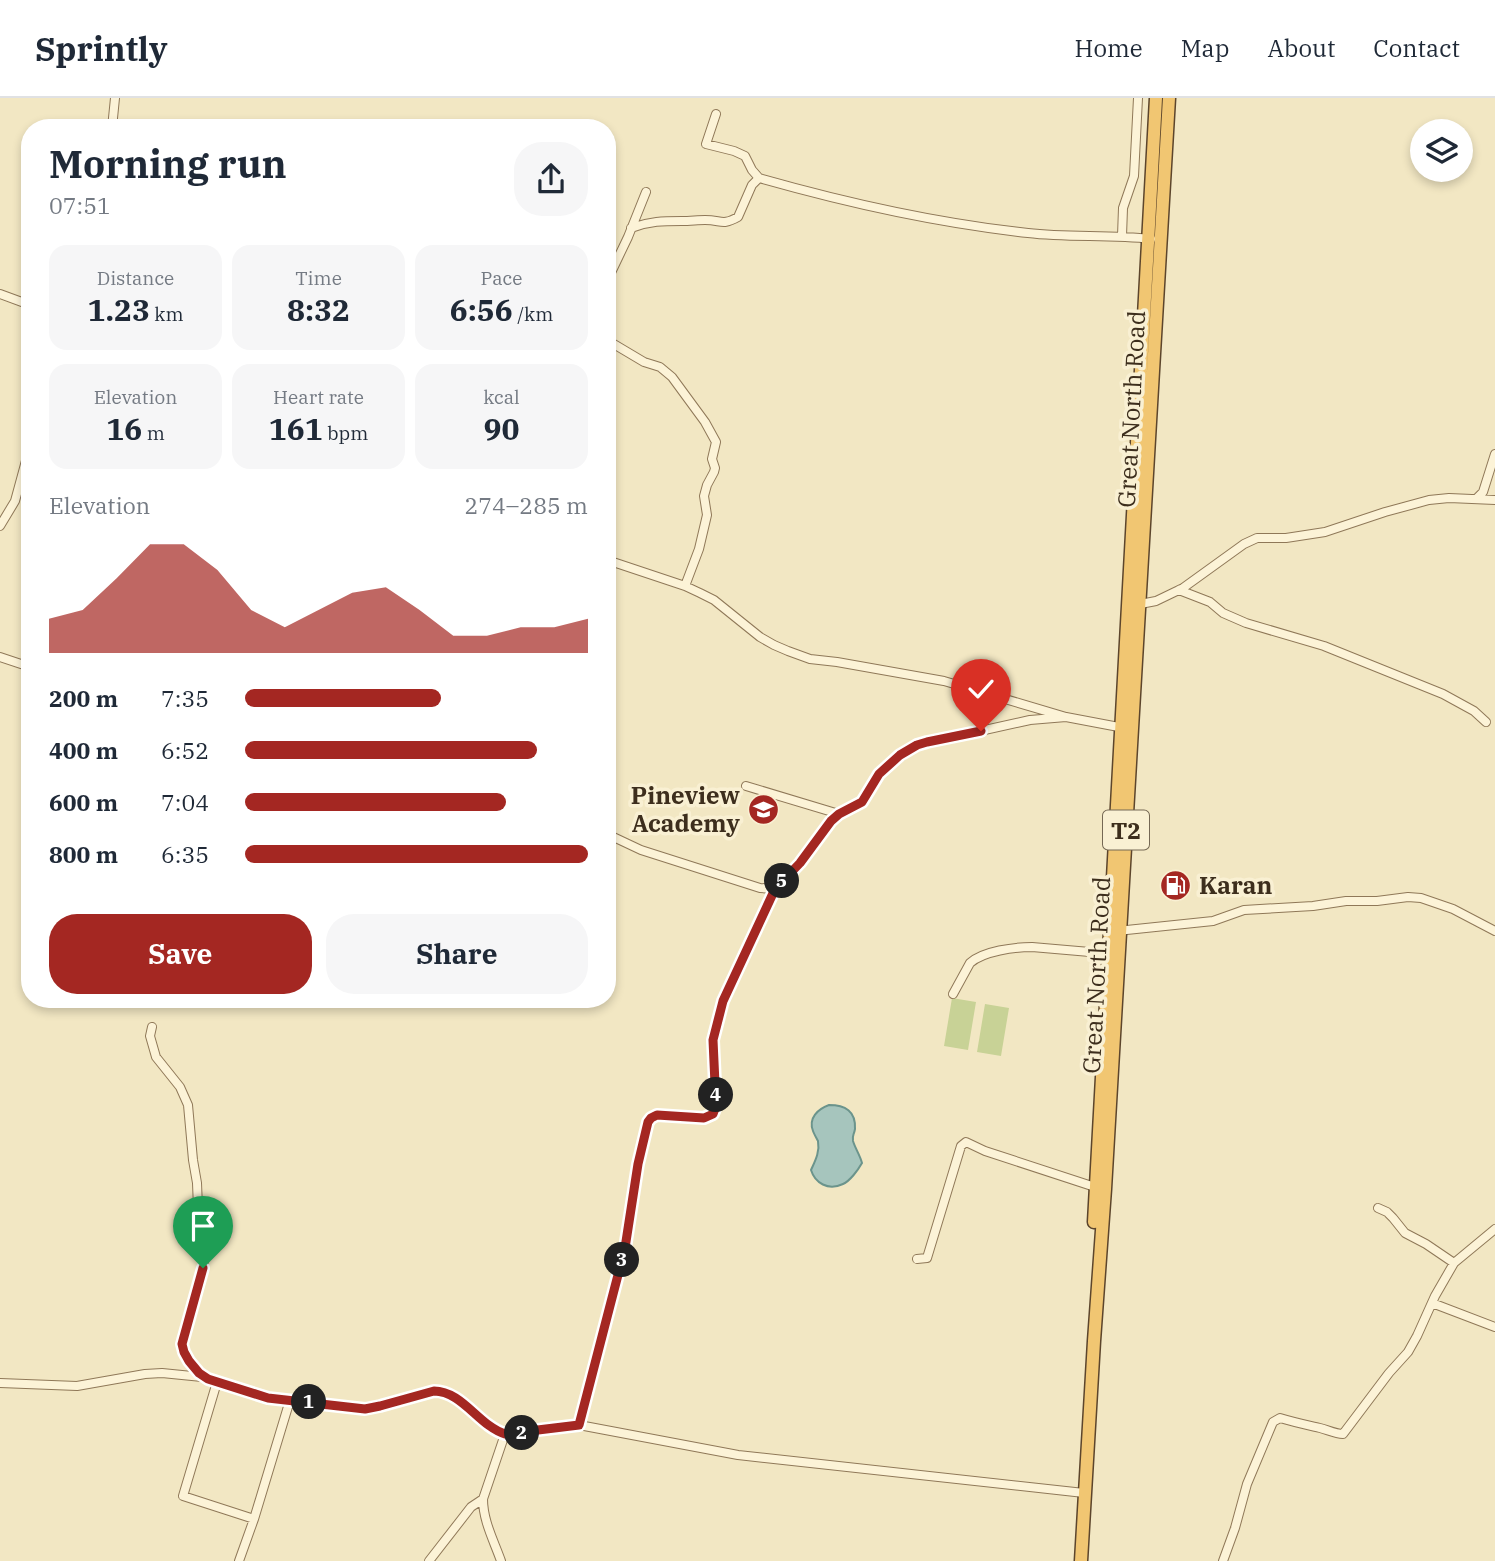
<!DOCTYPE html>
<meta charset="utf-8">
<style>
:root{--surface:#fff;--page:#f6f6f7;--text:#1f2937;--muted:#747a83;--line:#e0e1e3;--accent:#a42722}
body{margin:0;font-family:"IBM Plex Serif",serif;background:var(--page);color:var(--text);height:100vh;display:flex;flex-direction:column;font-size:26px;white-space:nowrap}
*{box-sizing:border-box;margin:0}
p{font-size:23px;color:var(--muted)}
.icon{flex:none;width:38px;height:38px;fill:none;stroke:currentColor;stroke-width:2;stroke-linecap:round;stroke-linejoin:round}
.map{position:relative;flex:1;overflow:hidden}
.details{position:absolute;left:21px;top:21px;width:595px;height:889px;display:flex;flex-direction:column;background:var(--surface);border-radius:28px;box-shadow:0 4px 10px #0003}
.details>*{flex:none}
.controls{position:absolute;left:1410px;top:21px;display:grid;gap:14px}
.controls a{display:grid;place-items:center;width:63px;height:63px;border-radius:50%;background:var(--surface);box-shadow:0 4px 10px #0003;font-size:35px}
.pin{position:absolute;display:grid;place-items:center;width:60px;height:60px;color:#fff;margin:-72px -30px;border-radius:50% 50% 50% 0;rotate:-45deg;box-shadow:0 0 7px #0007}
.pin .icon{rotate:45deg}
.km{position:absolute;width:35px;height:35px;margin:-18px;border-radius:50%;background:#222;color:#fff;font-size:19px;line-height:35px;text-align:center}
.round{display:grid;place-items:center;flex:none;width:74px;height:74px;border-radius:28px;background:var(--page)}
.summary{display:flex;align-items:center;justify-content:space-between;height:119px;padding:0 28px}
h1{font-size:38px;font-weight:800;line-height:52px}
.figures{display:grid;grid-template-columns:repeat(3,1fr);gap:10px;height:119px;padding:7px 28px}
.figures div{display:grid;align-content:center;border-radius:18px;background:var(--page);text-align:center}
.figures b{font-size:30px;font-weight:800}
.figures small{font-size:19px;font-weight:400}
.figures p{font-size:19px}
.chart{height:196px;padding:14px 28px}
.chart p{display:flex;justify-content:space-between}
.chart svg{width:100%;height:126px;margin-top:7px;fill:var(--accent);opacity:.7}
.button{display:flex;gap:14px;margin-top:auto;padding:14px 28px}
.button a{flex:1;height:80px;border-radius:28px;background:var(--accent);color:#fff;font-size:28px;font-weight:800;line-height:80px;text-align:center}
.button a+a{background:var(--page);color:var(--text)}
ul{padding:0 28px;list-style:none;font-size:23px}
li{display:grid;grid-template-columns:112px 84px 1fr;align-items:center;height:52px}
li i{height:18px;border-radius:9px;background:var(--accent)}
header{display:flex;align-items:center;gap:42px;box-sizing:border-box;height:98px;padding:0 35px;background:var(--surface);border-bottom:2px solid var(--line)}
header strong{font-size:33px}
nav{display:flex;gap:38px;margin-inline-start:auto;font-size:24px}
.map>svg:first-child{display:block}
</style>
<header>
<strong>Sprintly</strong>
<nav><a>Home</a><a>Map</a><a>About</a><a>Contact</a></nav>
</header>
<div class="map">
<svg width="1495" height="1463" viewBox="0 0 1495 1463">
<rect width="100%" height="100%" fill="#f2e7c3"/>
<path fill="#c8d296" d="M952,900L976,904L968,952L944,948Z
M985,906L1009,910L1001,958L977,954Z"/>
<path fill="#a6c5bd" stroke="#6b948c" stroke-width="2" d="M829,1007C845,1007 856,1013 855,1031C854,1037 852,1037 853,1043C855,1050 860,1057 862,1065C858,1072 850,1083 843,1086C828,1093 815,1085 811,1072C815,1063 820,1054 818,1043C817,1041 814,1036 813,1033C808,1020 818,1011 829,1007Z"/>
<g fill="none" stroke-linecap="round" stroke-linejoin="round">
<defs>
<path id="minor" d="M716,16L706,46L734,53L745,58L752,72L759,80C847,105 936,125 1028,135C1069,140 1110,136 1151,141
M112,30L115,0
M631,130C650,123 663,123 682,123C690,123 698,122 705,122C722,122 722,128 738,119L752,87L759,80
M1122,138L1123,110L1134,78L1138,0
M607,183L628,139L646,94
M0,196L30,207
M607,242L644,264L660,269L672,279L705,324L716,344L712,361L715,370L714,374L707,387L704,398L707,417L699,451L685,488
M1476,401L1483,394L1495,356
M0,428L15,403L30,348
M607,462L685,488L700,495L714,502L760,539L774,547L788,553L810,561L837,564L944,583L1066,619L1124,630
M1179,492L1210,504L1223,515L1246,525L1324,548L1443,596L1474,613L1486,624
M1135,507L1156,503L1183,490L1244,446L1257,440H1286L1325,434L1385,414L1429,402L1449,400L1495,402
M0,559L30,569
M746,688L839,716
M607,736L641,752L760,790L775,791
M1117,833L1213,823L1244,812L1313,808L1346,803H1377L1408,799L1421,800L1453,811L1495,833
M953,896L970,865C983,853 1015,849 1032,849L1113,856
M152,929L150,938L156,959L180,989L188,1007L193,1062L197,1085L199,1134L204,1163L203,1170L182,1246C185,1260 193,1271 206,1279
M1378,1110L1387,1114L1393,1120L1405,1135L1426,1146L1454,1165
M917,1161L927,1160L961,1048L966,1044L985,1053L1098,1090
M1432,1205L1495,1229
M217,1284L183,1398L254,1421
M0,1285L77,1288L145,1276L162,1275L202,1279L268,1300L365,1311L380,1309L434,1293H442L451,1298L496,1332L505,1336L579,1327L738,1357L1084,1395
M579,1327L625,1150L638,1066L648,1024L651,1020L657,1017L703,1020L713,1016L716,1008L714,942L724,903L775,791L800,765L831,723L839,716L862,704L879,676L889,667L917,647L1030,622L1066,619
M239,1463L254,1421L290,1302
M429,1463L471,1409L483,1401
M501,1463C494,1443 483,1423 483,1401L505,1336
M1223,1463L1235,1430L1247,1386L1273,1324L1280,1320C1293,1324 1307,1327 1320,1330C1328,1332 1335,1336 1343,1336L1389,1275L1408,1254L1417,1238L1435,1198L1454,1165L1495,1131"/>
<path id="trunk" d="M1094,1124L1156,0
M1081,1463L1094,1243L1105,1091L1169,0"/>
</defs>
<use href="#minor" stroke="#8f7858" stroke-width="10"/>
<use href="#trunk" stroke="#5c452c" stroke-width="15"/>
<use href="#minor" stroke="#fcf3d7" stroke-width="8"/>
<use href="#trunk" stroke="#f1c672" stroke-width="12"/>
</g>
<g fill="none" stroke-linecap="round" stroke-linejoin="round">
<defs>
<path id="route" d="M203,1170L182,1246L184,1254L189,1263L199,1275L208,1281L268,1300L365,1311L380,1308L434,1293C462,1293 479,1328 505,1336L579,1327L625,1150L638,1066L648,1024L651,1020L657,1017L704,1020L713,1016L716,1008L713,942L723,903L775,791L800,765L831,723L839,716L862,704L879,676L900,657L917,647L927,644L981,633"/>
</defs>
<use href="#route" stroke="#fff" stroke-width="14"/>
<use href="#route" stroke="#a42722" stroke-width="9"/>
</g>
<defs>
<symbol id="school-disc" viewBox="-11 -11 22 22"><circle r="9.5" fill="#a42722" stroke="#f9f0d3"/><path d="M0-5L7-2L0 1L-7-2ZM-4 1L0 2.5L4 1V4Q0 6-4 4Z" fill="#fff"/></symbol>
<symbol id="fuel-disc" viewBox="-11 -11 22 22"><circle r="9.5" fill="#a42722" stroke="#f9f0d3"/><path d="M-5.5-6h7V0h2V4h1.3V-2.5L3-4.5l.8-.8L6-3V5H2.5V1h-1V6h-7ZM-4.2-4.7v3.2H.2V-4.7Z" fill="#fff"/></symbol>
</defs>
<g fill-rule="evenodd">
<use href="#school-disc" x="746" y="694" width="35" height="35"/>
<use href="#fuel-disc" x="1158" y="770" width="35" height="35"/>
</g>
<g text-anchor="middle" dominant-baseline="central" stroke-width="7" stroke-linejoin="round" paint-order="stroke">
<rect fill="#f9f0d3" stroke="#756854" stroke-width="2" x="1103" y="712.5" width="46" height="39" rx="5"/>
<g font-size="23" font-weight="bold" fill="#3d2e1d">
<text x="1126" y="732">T2</text>
</g>
<g font-size="24" fill="#3d2e1d" stroke="#f9f0d3">
<text transform="translate(1131 311) rotate(-87)">Great North Road</text>
<text transform="translate(1096 877) rotate(-87)">Great North Road</text>
</g>
<g font-size="24" font-weight="bold" fill="#3d2e1d" stroke="#f9f0d3" text-anchor="end">
<text x="740" y="697">Pineview<tspan x="740" dy="28">Academy</tspan></text>
<text x="1199" y="787" text-anchor="start">Karan</text>
</g>
</g>
</svg>
<div class="controls">
<a><svg class="icon" aria-label="layers" viewBox="0 0 24 24"><path d="M12 4l9 5-9 5-9-5zM3 14l9 5 9-5"/></svg></a>
</div>
<div class="pin" style="left:203px;top:1170px;background:#1e9e55"><svg class="icon" aria-label="arrive" viewBox="0 0 24 24"><path d="M6 21V4h12l-3 4 3 4H6"/></svg></div>
<div class="pin" style="left:981px;top:633px;background:#d93025"><svg class="icon" aria-label="check" viewBox="0 0 24 24"><path d="M5 12l5 5 9-10"/></svg></div>
<b class="km" style="left:309px;top:1304px">1</b>
<b class="km" style="left:522px;top:1335px">2</b>
<b class="km" style="left:622px;top:1162px">3</b>
<b class="km" style="left:716px;top:997px">4</b>
<b class="km" style="left:782px;top:783px">5</b>
<section class="details">
<div class="summary"><div><h1>Morning run</h1><p>07:51</p></div><a class="round"><svg class="icon" aria-label="share" viewBox="0 0 24 24"><path d="M12 15V3M7 8l5-5 5 5M5 13v7h14v-7"/></svg></a></div>
<div class="figures">
<div><p>Distance</p><b>1.23<small> km</small></b></div>
<div><p>Time</p><b>8:32</b></div>
<div><p>Pace</p><b>6:56<small> /km</small></b></div>
</div>
<div class="figures">
<div><p>Elevation</p><b>16<small> m</small></b></div>
<div><p>Heart rate</p><b>161<small> bpm</small></b></div>
<div><p>kcal</p><b>90</b></div>
</div>
<div class="chart"><p><span>Elevation</span>274–285 m</p>
<svg viewBox="0 0 160 44" preserveAspectRatio="none"><path d="M0 44V32L10 29L20 18L30 6L40 6L50 15L60 29L70 35L80 29L90 23L100 21L110 29L120 38L130 38L140 35L150 35L160 32V44z"/></svg>
</div>
<ul>
<li><b>200 m</b>7:35<i style="width:57%"></i></li>
<li><b>400 m</b>6:52<i style="width:85%"></i></li>
<li><b>600 m</b>7:04<i style="width:76%"></i></li>
<li><b>800 m</b>6:35<i style="width:100%"></i></li>
</ul>
<div class="button"><a>Save</a><a>Share</a></div>
</section>
</div>
